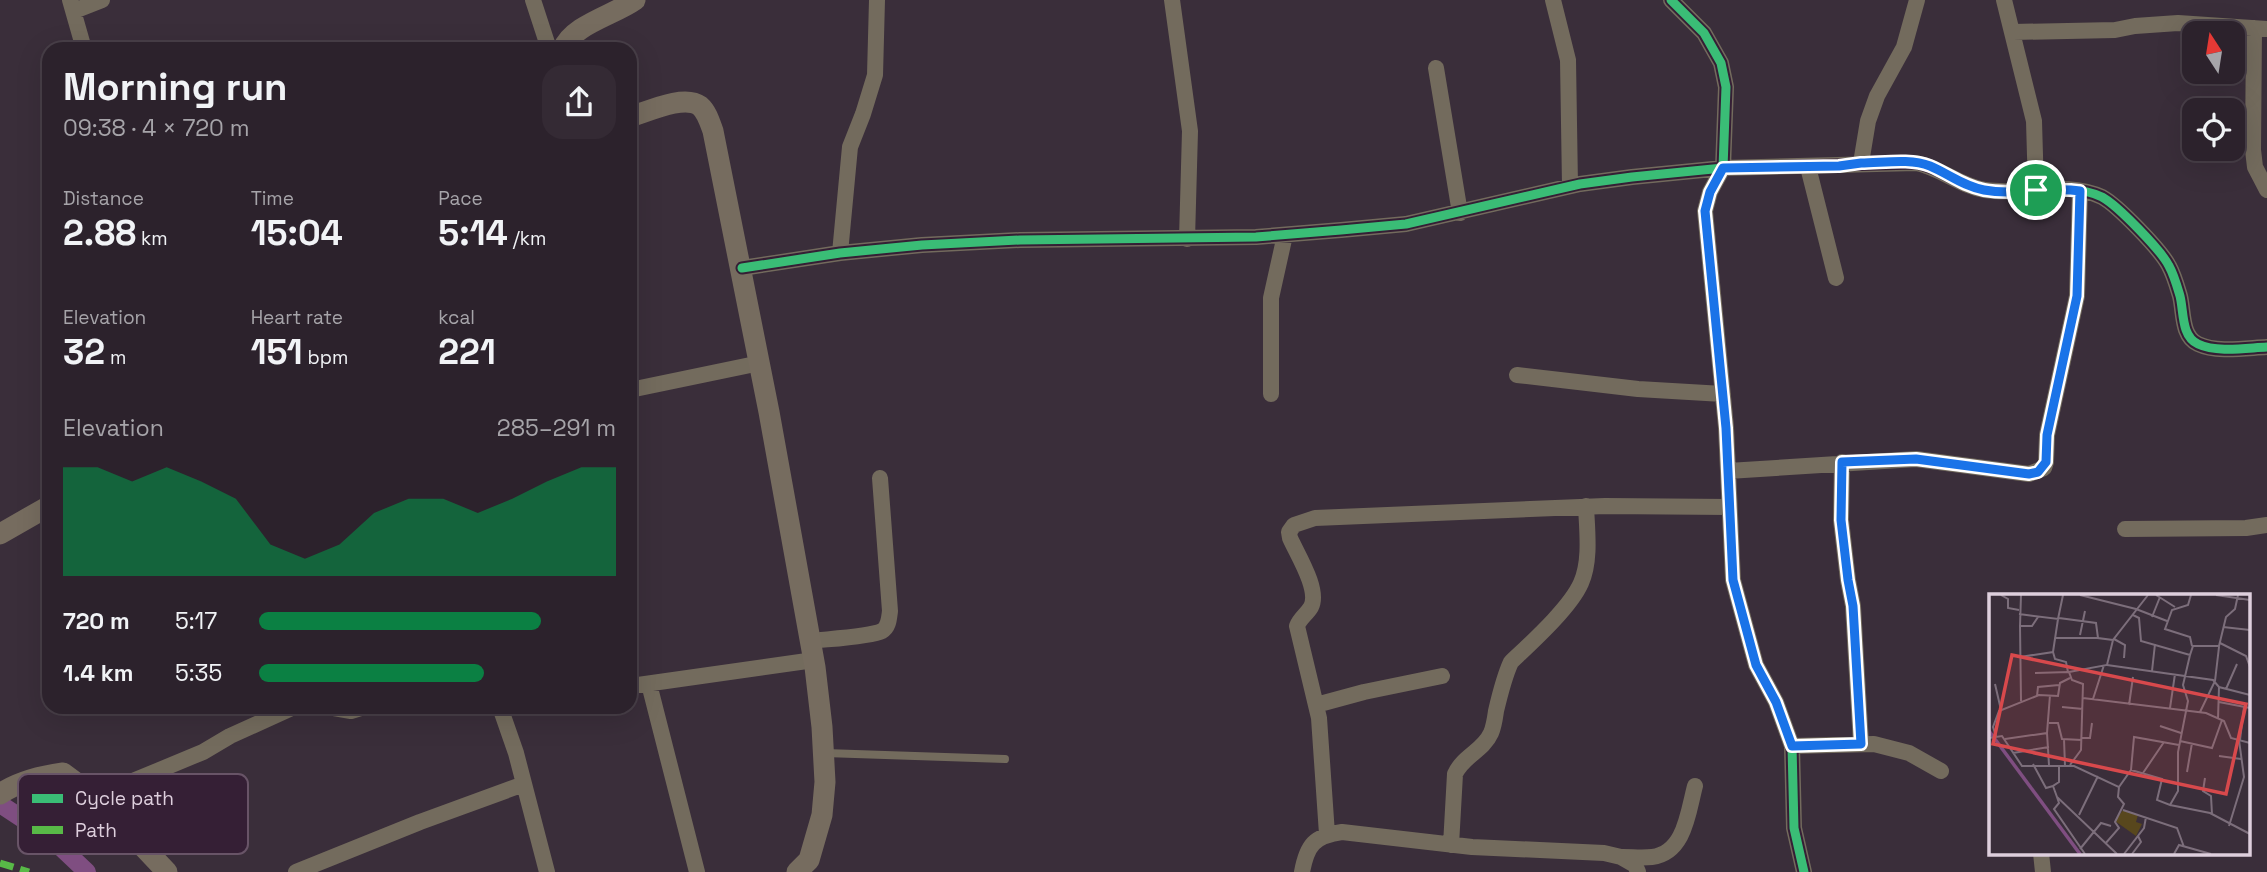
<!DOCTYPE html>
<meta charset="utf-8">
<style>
:root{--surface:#2c222c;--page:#342a34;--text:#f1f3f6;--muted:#a6a4a9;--line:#483f48;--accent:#0b8043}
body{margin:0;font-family:"Space Grotesk",sans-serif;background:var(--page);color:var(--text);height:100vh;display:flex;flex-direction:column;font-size:26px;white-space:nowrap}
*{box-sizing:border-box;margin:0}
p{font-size:23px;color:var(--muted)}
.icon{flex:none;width:38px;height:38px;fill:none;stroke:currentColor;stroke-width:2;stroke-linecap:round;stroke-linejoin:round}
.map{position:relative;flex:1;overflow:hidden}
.panel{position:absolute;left:42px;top:42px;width:595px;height:672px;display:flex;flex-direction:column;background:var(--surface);border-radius:21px;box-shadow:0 7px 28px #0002,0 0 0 2px var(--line)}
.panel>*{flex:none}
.needle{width:46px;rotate:348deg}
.buttons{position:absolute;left:2182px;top:21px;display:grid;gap:14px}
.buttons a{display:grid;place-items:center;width:63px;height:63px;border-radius:14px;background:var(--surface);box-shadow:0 7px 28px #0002,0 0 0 2px var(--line);font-size:35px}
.pin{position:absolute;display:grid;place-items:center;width:60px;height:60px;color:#fff;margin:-30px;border:4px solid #fff;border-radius:50%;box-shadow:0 2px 7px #0007}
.round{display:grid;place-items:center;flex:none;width:74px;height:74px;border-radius:21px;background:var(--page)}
.head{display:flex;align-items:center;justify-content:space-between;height:119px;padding:0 21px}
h1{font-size:38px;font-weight:700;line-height:52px}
.stats{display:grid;grid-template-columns:repeat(3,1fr);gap:10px;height:119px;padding:7px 21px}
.stats div{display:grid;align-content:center}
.stats b{font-size:35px;font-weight:700}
.stats small{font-size:19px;font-weight:400}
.stats p{font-size:19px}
.chart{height:196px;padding:14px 21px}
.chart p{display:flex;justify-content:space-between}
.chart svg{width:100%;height:126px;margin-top:7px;fill:var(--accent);opacity:.7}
ul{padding:0 21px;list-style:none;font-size:23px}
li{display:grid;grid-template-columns:112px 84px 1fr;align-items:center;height:52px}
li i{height:18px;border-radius:9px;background:var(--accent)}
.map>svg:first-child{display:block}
</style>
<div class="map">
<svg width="2267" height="872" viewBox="0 0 2267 872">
<rect width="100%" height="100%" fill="#3a2e3a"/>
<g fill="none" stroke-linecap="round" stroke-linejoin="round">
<path stroke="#7f4e81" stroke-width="18" d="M0,804L50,837L87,872"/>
<path stroke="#736b5d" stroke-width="8" d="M825,753L1005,759"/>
<path stroke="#736b5d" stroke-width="16" d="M70,0L84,49
M533,0L549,49
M1172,0L1190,131L1187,239
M1553,0L1568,60L1570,186
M1671,0L1704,33L1721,63L1726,87L1723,168L1710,192L1705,211L1726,427L1733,580L1756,665L1776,702L1792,746L1794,828L1804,872
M2004,0L2034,121L2036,190
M74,11L102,0
M2254,28L2253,150L2255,167L2267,190
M2013,32L2115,30L2135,26L2178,23L2267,29
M1436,68L1460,213
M1861,163L1868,121L1877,96L1904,47L1917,0
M1808,167L1836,278
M840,253L850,147L863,114L875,75L877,0
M742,268L840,253L922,245L1020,240L1256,237L1341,230L1406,224L1580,184L1632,177L1723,168L1916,163C1941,168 1960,186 1985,190C2023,196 2066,180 2102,197C2117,205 2161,250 2169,266C2174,275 2177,286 2180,296C2184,312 2181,336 2198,344C2217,353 2246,348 2267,347
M1517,375L1638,389L1723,394
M630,390L760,363
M1271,394V298L1285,235
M1842,462L1841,520L1848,580L1853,606L1861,744
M1728,471L1916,459L2029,474L2044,468L2046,462L2047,435L2077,296L2080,191
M2125,529L2246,528L2267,525
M810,641C826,639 870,637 882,631C889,627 889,618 890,611L880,478
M630,684L638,685L814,660
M649,684L697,872
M1316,705L1364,692L1442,676
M328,707L351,711L364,707
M500,707L516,753L547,872
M1792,746L1874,744L1909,753L1941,771
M98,799L116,788L203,752L230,736L294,707
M1327,834L1319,718L1297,626C1300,618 1307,614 1311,607C1320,590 1297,554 1290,538L1289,532L1294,525L1315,518L1605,506L1729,507
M1451,845L1455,774C1463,756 1483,751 1491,733C1494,726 1495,718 1496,711C1500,694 1504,677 1511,662C1531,643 1570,608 1581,583C1591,561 1587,530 1586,506
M2041,853L2043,872
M1623,857C1633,857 1642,858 1652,857C1685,853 1688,812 1695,786
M296,872L420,822L524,784
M1302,872C1307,845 1314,836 1342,832L1472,847L1604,853L1621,857L1635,865L1638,872"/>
<path stroke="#766c5f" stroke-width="21" d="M563,49C572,25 614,15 635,0
M630,117C647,112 684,94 700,106C707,112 710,123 713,131L769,412L815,667L822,727L825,782L822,815L809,860L797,872
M0,534L49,506
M0,794C19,781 41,776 63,773L98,799L167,872"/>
<path stroke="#58b947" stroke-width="7" stroke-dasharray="14 7" stroke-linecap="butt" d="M0,863L29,872"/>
<defs>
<path id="cycleway" d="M1671,0L1704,33L1721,63L1726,87L1723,168L1710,192L1705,211L1726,427L1733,580L1756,665L1776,702L1792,746L1794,828L1804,872
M742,268L840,253L922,245L1020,240L1256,237L1341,230L1406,224L1580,184L1632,177L1723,168L1916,163C1941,168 1960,186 1985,190C2023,196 2066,180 2102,197C2117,205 2161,250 2169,266C2174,275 2177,286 2180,296C2184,312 2181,336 2198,344C2217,353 2246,348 2267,347"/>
</defs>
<use href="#cycleway" stroke="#351f35" stroke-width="13"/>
<use href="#cycleway" stroke="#3abd76" stroke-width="9"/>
</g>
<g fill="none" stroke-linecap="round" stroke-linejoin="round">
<defs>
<path id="route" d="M1861,163C1882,163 1910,158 1930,166C1949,174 1963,186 1984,190C2016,196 2048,186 2080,191L2077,296L2047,435L2046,462L2038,472L2029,474L1916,459L1842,462L1841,520L1848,580L1853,606L1861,744L1792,746L1776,702L1756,665L1733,580L1726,428L1705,211L1710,192L1723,168L1839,166Z"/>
</defs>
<use href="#route" stroke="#fff" stroke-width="14"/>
<use href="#route" stroke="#1a73e8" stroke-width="9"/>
</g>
<g transform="translate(1989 594)">
<rect width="261" height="261" fill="#3a2e3a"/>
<path d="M134,216L149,221L147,228L153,230L147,242L126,227Z" fill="#58471d"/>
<path fill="none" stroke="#7f4e81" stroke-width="3.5" d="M0,137L91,260"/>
<path fill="none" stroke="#7c6e7b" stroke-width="2" d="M12,1L19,5V14L30,16M91,1L147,15M167,1L186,13M202,1L199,11L183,16L176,35L201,43L203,52M227,1L261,6M147,15L178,27M30,20L69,25L74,1M144,21L150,24L152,47L201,61L204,52H230L237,23L246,15L249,1M163,23L171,3M70,24L107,29L109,44L124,46M31,32L32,1M234,33L261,36M91,41L96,17M66,44H109M125,45L136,51L135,64M231,49L257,62L261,73M64,58L66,65L77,68L79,78M31,63L64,58L69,25M118,71L224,86L230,93L261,101M163,77L166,50M46,79L80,78M6,90L12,116M237,95L248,70M48,102L49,93L70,91M94,104L217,119L235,127L242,144L261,149M104,105L115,71M32,107L31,32H43L49,23M230,108L261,114M140,111L144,83M73,113L94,115M181,114L186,80M211,118L226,87L230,53M229,125L230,93M60,129H69L73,145L93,146M171,132L192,139M58,139L60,171M7,142L4,133L10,117L50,101L69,102L71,89L81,84M0,144L13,142L33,172H85L130,193L129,203L135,210L126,228L130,234L116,250M93,144H101L103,129M16,145L58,139L61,101M75,145L76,172M251,146L255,113M191,147L223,154L233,126M24,159L60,153M230,162L252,165M44,170L57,194L64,192M81,171L92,156L94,90L83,86L80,78L118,71L124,46L159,1M70,173V188L64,192L68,203L128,260M142,176L145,143L190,151M198,178L203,149M154,179L175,148M216,184L214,197L222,202L223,220M130,193L142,176L173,185L168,206L181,211L189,197V158L199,107L194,91L201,61M68,203L70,209L65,215L96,260M181,211L221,219L261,240M134,216L188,234L195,253M90,221L109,182M240,232L255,183L250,146M91,255L112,229L122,232M135,260L155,234L157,223M143,260L152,248L149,242M185,260L190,251L222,260"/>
<path fill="#d8494c" fill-opacity="0.15" stroke="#d8494c" stroke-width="3.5" d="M23,61L257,110L237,200L4,150Z"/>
<rect width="261" height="261" fill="none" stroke="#decfdd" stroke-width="3.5"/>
</g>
<rect x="18" y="774" width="230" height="80" rx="10" fill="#351f35" stroke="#685467" stroke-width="2"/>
<rect x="32" y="794" width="31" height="9" fill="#3abd76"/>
<rect x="32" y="826" width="31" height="8" fill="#58b947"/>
<g font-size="19" fill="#decfdd">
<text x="75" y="805">Cycle path</text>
<text x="75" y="837">Path</text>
</g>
</svg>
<div class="buttons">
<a><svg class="needle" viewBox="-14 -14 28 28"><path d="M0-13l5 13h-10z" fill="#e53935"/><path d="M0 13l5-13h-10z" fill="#a6a4a9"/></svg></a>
<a><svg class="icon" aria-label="locate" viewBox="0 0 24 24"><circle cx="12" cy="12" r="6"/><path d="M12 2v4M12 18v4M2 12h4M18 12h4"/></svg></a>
</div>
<div class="pin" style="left:2036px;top:190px;background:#1e9e55"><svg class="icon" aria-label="arrive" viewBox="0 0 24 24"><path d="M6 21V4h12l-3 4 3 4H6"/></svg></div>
<section class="panel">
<div class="head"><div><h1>Morning run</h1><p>09:38 · 4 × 720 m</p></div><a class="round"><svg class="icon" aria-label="share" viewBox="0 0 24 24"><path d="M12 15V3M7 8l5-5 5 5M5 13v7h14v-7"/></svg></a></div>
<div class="stats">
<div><p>Distance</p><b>2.88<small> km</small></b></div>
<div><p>Time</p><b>15:04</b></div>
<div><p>Pace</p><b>5:14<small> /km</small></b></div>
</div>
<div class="stats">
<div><p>Elevation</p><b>32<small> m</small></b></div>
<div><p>Heart rate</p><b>151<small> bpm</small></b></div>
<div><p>kcal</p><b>221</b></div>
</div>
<div class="chart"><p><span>Elevation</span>285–291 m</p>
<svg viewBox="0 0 160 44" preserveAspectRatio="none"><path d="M0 44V6L10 6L20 11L30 6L40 11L50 17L60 33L70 38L80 33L90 22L100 17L110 17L120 22L130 17L140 11L150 6L160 6V44z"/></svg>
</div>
<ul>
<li><b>720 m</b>5:17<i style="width:79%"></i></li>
<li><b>1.4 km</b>5:35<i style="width:63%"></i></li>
</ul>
</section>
</div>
